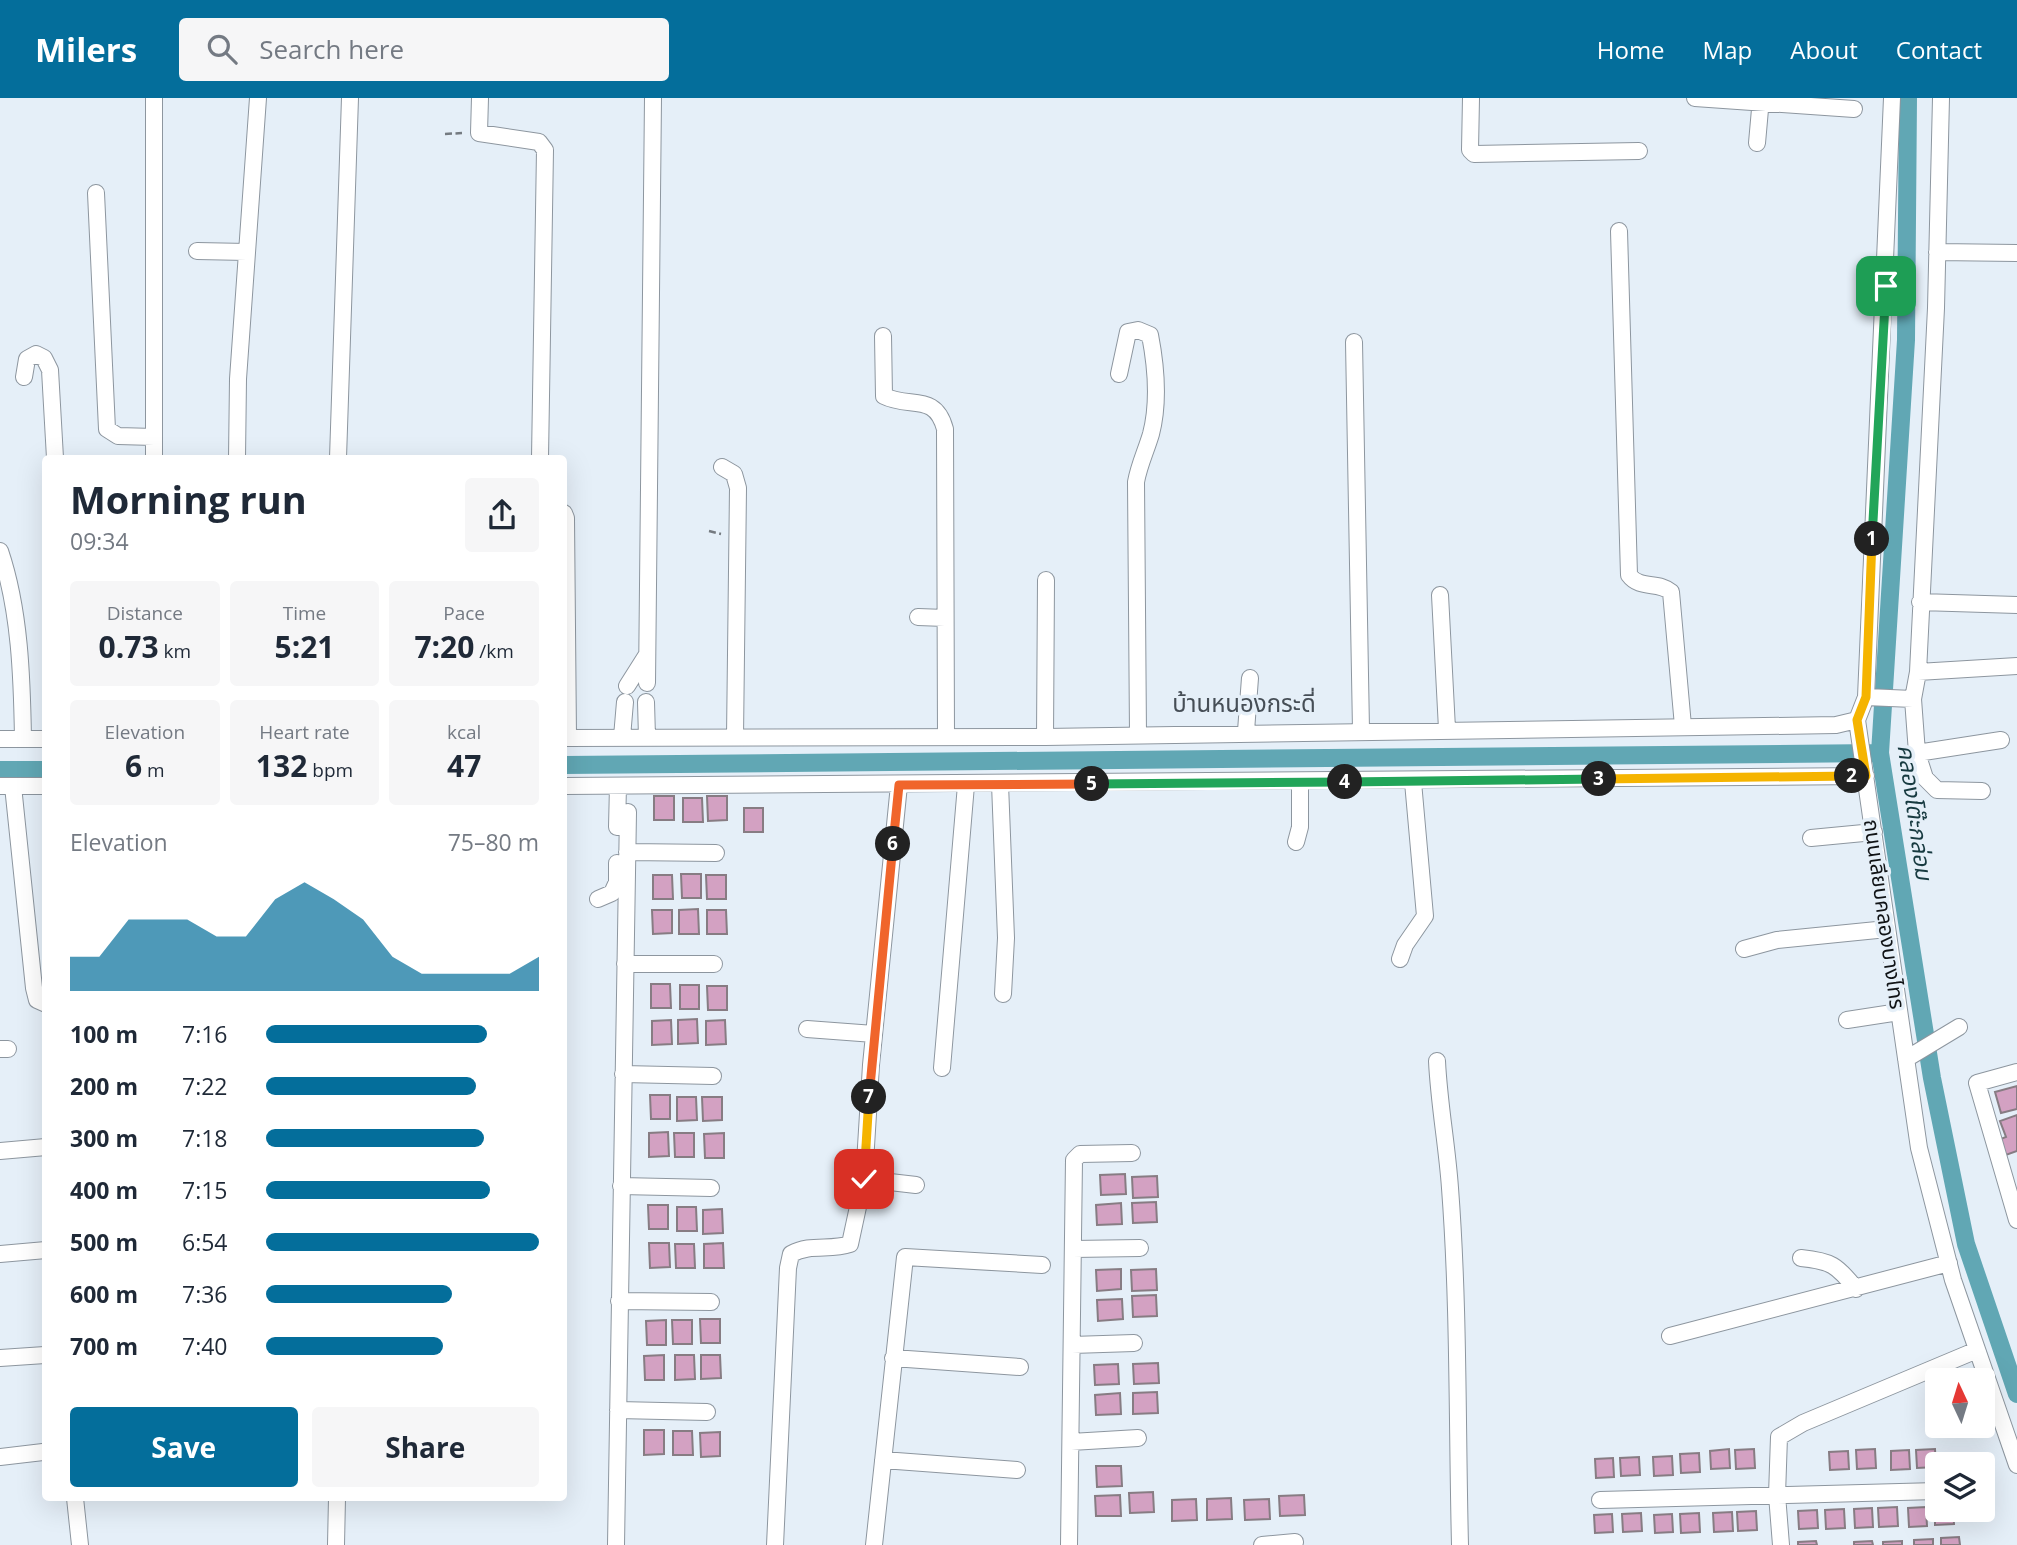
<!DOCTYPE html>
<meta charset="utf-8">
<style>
:root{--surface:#fff;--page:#f6f6f7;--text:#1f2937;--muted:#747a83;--accent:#046e9b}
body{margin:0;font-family:"Open Sans","Noto Sans Thai",sans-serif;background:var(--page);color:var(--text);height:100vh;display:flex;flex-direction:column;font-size:26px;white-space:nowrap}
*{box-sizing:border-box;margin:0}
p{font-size:23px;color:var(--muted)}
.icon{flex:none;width:38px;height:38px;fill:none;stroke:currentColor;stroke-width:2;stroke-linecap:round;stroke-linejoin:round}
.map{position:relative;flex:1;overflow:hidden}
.panel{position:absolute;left:42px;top:357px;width:525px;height:1046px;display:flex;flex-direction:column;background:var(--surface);border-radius:7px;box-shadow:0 7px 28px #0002}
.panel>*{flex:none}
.needle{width:46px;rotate:356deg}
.fabs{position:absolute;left:1925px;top:1270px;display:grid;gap:14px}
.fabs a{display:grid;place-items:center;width:70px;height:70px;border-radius:7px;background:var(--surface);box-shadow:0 7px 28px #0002;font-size:35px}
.pin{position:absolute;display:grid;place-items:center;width:60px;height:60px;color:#fff;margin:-30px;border-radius:14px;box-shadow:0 4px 10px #0006}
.km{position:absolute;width:35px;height:35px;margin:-18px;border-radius:50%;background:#222;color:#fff;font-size:19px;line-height:35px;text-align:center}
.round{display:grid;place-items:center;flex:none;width:74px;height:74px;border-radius:7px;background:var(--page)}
.head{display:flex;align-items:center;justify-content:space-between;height:119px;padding:0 28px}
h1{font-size:38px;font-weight:700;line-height:52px}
.figures{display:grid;grid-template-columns:repeat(3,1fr);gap:10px;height:119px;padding:7px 28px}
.figures div{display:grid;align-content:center;border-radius:7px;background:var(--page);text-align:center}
.figures b{font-size:30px;font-weight:700}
.figures small{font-size:19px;font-weight:400}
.figures p{font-size:19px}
.chart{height:196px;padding:14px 28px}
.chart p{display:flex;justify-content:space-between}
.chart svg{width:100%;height:126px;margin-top:7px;fill:var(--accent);opacity:.7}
.cta{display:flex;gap:14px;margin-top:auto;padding:14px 28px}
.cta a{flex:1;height:80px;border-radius:7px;background:var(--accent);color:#fff;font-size:28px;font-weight:700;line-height:80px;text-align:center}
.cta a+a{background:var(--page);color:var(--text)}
ul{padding:0 28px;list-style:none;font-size:23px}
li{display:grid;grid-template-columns:112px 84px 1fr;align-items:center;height:52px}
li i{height:18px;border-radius:9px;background:var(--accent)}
header{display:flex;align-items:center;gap:42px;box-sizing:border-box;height:98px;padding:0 35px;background:var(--accent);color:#fff}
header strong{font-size:33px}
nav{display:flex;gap:38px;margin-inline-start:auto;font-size:24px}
.search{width:490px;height:63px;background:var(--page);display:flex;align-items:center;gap:18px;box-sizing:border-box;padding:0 24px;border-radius:7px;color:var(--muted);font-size:26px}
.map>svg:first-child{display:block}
</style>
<header>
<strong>Milers</strong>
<div class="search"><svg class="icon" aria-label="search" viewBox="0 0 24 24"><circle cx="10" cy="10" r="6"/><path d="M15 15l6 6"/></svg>Search here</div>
<nav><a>Home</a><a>Map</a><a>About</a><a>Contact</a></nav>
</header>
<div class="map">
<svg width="2017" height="1447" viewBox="0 0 2017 1447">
<rect width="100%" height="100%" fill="#e5eff8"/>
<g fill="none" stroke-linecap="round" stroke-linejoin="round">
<path stroke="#61a7b4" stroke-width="18" d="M1908,0L1906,242L1880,655L1932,980L1966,1146L2017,1296
M564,667L1880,655
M0,672H46"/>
</g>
<path fill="#d3a1c2" stroke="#877c83" stroke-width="2" d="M654,698H674V722H654Z
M707,698H727V722L708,723Z
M683,700H702L703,724H683Z
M744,710H763V734H744Z
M681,776H701V800H682Z
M653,777H672L673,801H653Z
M706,777H726V801H707Z
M698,811L699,836H679V812Z
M652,812H672V835L653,836Z
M707,812H726L727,836H707Z
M651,886H670L671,910H651Z
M680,887H699V911H680Z
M707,888H727V912H708Z
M697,921L698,945L678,946V922Z
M671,922L672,946L652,947V923Z
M725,922L726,946L706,947V923Z
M2017,988V1011L2001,1015L1995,994Z
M650,997H670V1021H651Z
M677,999H696L697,1022L677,1023Z
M702,999H722V1022L703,1023Z
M2017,1017V1053L2003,1058L1998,1042L2006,1039L2000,1023Z
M668,1034L669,1058L649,1059V1035Z
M674,1035H694V1059H675Z
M724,1035V1060H705L704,1036Z
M1125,1076L1126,1096L1101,1097L1100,1077Z
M1157,1078L1158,1099L1133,1100L1132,1079Z
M1156,1104L1157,1124L1133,1125L1132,1105Z
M1121,1105L1122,1126L1097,1127L1096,1107Z
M648,1107H668V1131H649Z
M677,1109H696L697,1133H677Z
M722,1111L723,1135L703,1136V1112Z
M649,1145H669L670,1169L650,1170Z
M723,1145L724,1170H704V1146Z
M675,1146H694L695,1170H676Z
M1121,1171V1191L1097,1193L1096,1172Z
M1156,1171L1157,1192L1132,1193L1131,1172Z
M1156,1197L1157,1218L1133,1219L1132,1198Z
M1122,1201L1123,1221L1098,1223L1097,1202Z
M700,1221H720V1245H701Z
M666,1222V1247H647L646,1223Z
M672,1222H692V1246H673Z
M664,1257V1282H645L644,1258Z
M675,1257H694L695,1281L675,1282Z
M701,1257H720L721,1280L701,1281Z
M1158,1265L1159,1285L1134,1286L1133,1266Z
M1118,1266L1119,1286L1095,1287L1094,1267Z
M1157,1294L1158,1315L1133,1316V1295Z
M1120,1295L1121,1316L1096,1317L1095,1297Z
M644,1332H664V1356L644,1357Z
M673,1333H692L693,1357H673Z
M720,1334V1358L701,1359L700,1335Z
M1729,1351L1730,1370L1711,1371L1710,1353Z
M1754,1351L1755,1370L1736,1371L1735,1352Z
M1875,1351L1876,1370L1857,1371L1856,1352Z
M1935,1351L1936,1369L1917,1370L1916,1352Z
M1909,1352L1910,1371L1891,1372V1353Z
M1848,1353L1849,1371L1830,1372L1829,1354Z
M1699,1355L1700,1374L1681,1375L1680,1356Z
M1672,1358L1673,1377L1654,1378L1653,1359Z
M1639,1359L1640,1377L1621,1378L1620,1360Z
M1613,1360L1614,1379L1596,1380L1595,1361Z
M1096,1368H1121L1122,1388L1097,1389Z
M1153,1394L1154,1414L1130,1415L1129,1395Z
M1120,1397L1121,1418H1096L1095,1398Z
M1304,1397L1305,1417L1280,1418L1279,1398Z
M1231,1400L1232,1421L1207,1422V1401Z
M1196,1401L1197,1422L1172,1423V1402Z
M1269,1401L1270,1421L1245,1422L1244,1402Z
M1897,1409L1898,1428L1879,1429L1878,1410Z
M1926,1409L1927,1428L1909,1429L1908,1410Z
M1935,1409L1937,1412H1953L1954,1426L1935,1427Z
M1872,1410L1873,1429L1855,1430L1854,1411Z
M1844,1411L1845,1430L1826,1431L1825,1412Z
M1817,1412L1818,1430L1799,1431L1798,1413Z
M1756,1413L1757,1432L1738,1433L1737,1414Z
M1732,1414L1733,1433L1714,1434L1713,1415Z
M1641,1415L1642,1433L1623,1434L1622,1416Z
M1699,1415L1700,1434L1681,1435L1680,1416Z
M1612,1416L1613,1434L1595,1435L1594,1417Z
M1672,1416L1673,1434L1655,1435L1654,1417Z
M1959,1439L1960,1447H1941V1440Z
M1933,1441V1447H1914V1442Z
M1816,1443L1817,1447H1798V1444Z
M1872,1443L1873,1447H1854V1444Z
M1902,1443V1447H1883V1444Z"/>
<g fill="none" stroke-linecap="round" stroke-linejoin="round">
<defs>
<path id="minor" d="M480,0L479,35L539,44L545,52L540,360
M1471,0L1470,52L1474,56L1639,53
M1695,0L1854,11
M1892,0L1866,599L1857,622L1919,1050L1953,1182L2017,1367
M1757,45L1761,0
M96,95L107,331L118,338L154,339
M1619,133L1629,477C1640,492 1659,483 1671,494L1683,628
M197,153L247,154
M1937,154L2017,155
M883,238L884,298C910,311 935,294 945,331L946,638
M1354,244L1361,632
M1119,276L1128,234L1138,232L1150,237C1156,268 1159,305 1151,336C1146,353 1139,367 1136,384L1138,636
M24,279L27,261L36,256L44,260L50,272L55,360
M154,360V0
M237,360L238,281L258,0
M338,360L350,0
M722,369L734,376L738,390L735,639
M564,415L566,420L568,640
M0,453C20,512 22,580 23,641
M1440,497L1447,631
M1920,504L2017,507
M918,519L945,520
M1918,574L2017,568
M647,585L653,0
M627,588L646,558
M1866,599L1913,601L1918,574L1936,210L1941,0
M1913,601L1917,655L2001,642
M646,604L647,639
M1246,633L1250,580
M622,639L625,604
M1045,639L1046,482
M564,640L1045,639L1836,627L1857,622
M0,641H46
M1917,655L1925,680L1937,692L1982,693
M1000,686L1006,840L1003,896
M0,688H46
M13,688L34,890L37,902L46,906
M564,688L1866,678
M617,729L618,688
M1811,740L1874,734
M1296,744L1300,729V684
M627,754L716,755
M598,801L612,795L617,784V765
M1744,851L1777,842L1887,831
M1400,861L1405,847L1425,818L1413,684
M625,866H714
M1847,922L1899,914
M807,931L874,936
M0,951H8
M1906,961L1959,929
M1437,963C1439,1006 1447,1047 1450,1090C1459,1209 1457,1328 1460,1447
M942,970L966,687
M2017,974L1977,985L2017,1122
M623,976L713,978
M0,1053L46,1049
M864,1081L916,1087
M621,1088L711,1090
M1073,1151L1140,1150
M0,1156L46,1152
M1801,1160C1831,1163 1837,1167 1856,1191
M619,1203L711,1204
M1670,1238L1949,1165
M1072,1247L1134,1245
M0,1260L45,1257
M893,1260L1020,1269
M618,1312L707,1314
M1071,1344L1138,1340
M0,1359L43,1354
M883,1362L1017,1372
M75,1400L80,1447
M1600,1402L1937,1393
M336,1447L337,1400
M616,1447L628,714
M775,1447L788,1170L791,1156C811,1145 830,1153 850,1146L864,1081L871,967L899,687
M874,1447L905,1159L1042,1167
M1069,1447L1074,1062L1080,1056L1132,1055
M1262,1447L1295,1444
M1781,1447L1777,1397L1779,1339L1803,1325L1977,1252"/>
</defs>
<use href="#minor" stroke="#8d969f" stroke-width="18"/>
<path stroke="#747a80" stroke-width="2.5" stroke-dasharray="7 3.5" stroke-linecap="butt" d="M445,36L462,35
M709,433L721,436"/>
<use href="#minor" stroke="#fff" stroke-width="16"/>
</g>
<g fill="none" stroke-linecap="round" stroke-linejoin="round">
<defs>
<path id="split-1" d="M1872,441L1886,188"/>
<path id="split-2" d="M1852,678H1866L1857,622L1866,599L1872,441"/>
<path id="split-3" d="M1599,681L1852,678"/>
<path id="split-4" d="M1345,684L1599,681"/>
<path id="split-5" d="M1092,686L1345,684"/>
<path id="split-6" d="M893,746L899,687L1092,686"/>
<path id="split-7" d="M869,999L893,746"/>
<path id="split-8" d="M864,1081L869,999"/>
</defs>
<use href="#split-1" stroke="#fff" stroke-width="14"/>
<use href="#split-2" stroke="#fff" stroke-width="14"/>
<use href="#split-3" stroke="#fff" stroke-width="14"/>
<use href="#split-4" stroke="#fff" stroke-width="14"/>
<use href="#split-5" stroke="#fff" stroke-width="14"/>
<use href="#split-6" stroke="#fff" stroke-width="14"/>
<use href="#split-7" stroke="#fff" stroke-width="14"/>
<use href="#split-8" stroke="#fff" stroke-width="14"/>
<use href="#split-1" stroke="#22a559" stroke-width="9"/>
<use href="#split-2" stroke="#f5b400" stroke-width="9"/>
<use href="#split-3" stroke="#f5b400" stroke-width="9"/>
<use href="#split-4" stroke="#22a559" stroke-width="9"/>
<use href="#split-5" stroke="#22a559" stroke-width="9"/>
<use href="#split-6" stroke="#f0652b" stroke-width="9"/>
<use href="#split-7" stroke="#f0652b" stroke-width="9"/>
<use href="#split-8" stroke="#f5b400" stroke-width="9"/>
</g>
<g text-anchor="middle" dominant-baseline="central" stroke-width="7" stroke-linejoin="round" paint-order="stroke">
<g font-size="21" fill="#101316" stroke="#e5eff8">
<text transform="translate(1885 816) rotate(82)">ถนนเลียบคลองบางไทร</text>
</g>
<g font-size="23" font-style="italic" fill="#173a40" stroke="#e5eff8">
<text transform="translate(1916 714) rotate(82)">คลองโต๊ะกล่อม</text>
</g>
<g font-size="24" fill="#464e56" stroke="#e5eff8">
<text x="1244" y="604">บ้านหนองกระดี่</text>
</g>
</g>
</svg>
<div class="fabs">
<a><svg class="needle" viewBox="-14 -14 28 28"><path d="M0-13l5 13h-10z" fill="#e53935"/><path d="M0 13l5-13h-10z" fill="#747a83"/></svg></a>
<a><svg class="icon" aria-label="layers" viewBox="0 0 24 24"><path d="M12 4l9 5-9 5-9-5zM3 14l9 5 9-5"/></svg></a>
</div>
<div class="pin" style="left:1886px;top:188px;background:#1e9e55"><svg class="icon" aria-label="arrive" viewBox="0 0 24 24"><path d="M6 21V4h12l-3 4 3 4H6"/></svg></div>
<div class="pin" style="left:864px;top:1081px;background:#d93025"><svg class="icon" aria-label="check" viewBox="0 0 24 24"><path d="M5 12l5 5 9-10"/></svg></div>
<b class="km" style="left:1872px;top:441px">1</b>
<b class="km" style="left:1852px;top:678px">2</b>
<b class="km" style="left:1599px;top:681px">3</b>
<b class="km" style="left:1345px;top:684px">4</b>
<b class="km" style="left:1092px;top:686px">5</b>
<b class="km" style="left:893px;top:746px">6</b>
<b class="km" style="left:869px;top:999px">7</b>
<section class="panel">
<div class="head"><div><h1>Morning run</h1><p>09:34</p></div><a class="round"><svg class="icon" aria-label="share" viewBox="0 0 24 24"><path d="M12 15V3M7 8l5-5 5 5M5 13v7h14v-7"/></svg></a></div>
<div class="figures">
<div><p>Distance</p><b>0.73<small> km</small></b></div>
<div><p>Time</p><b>5:21</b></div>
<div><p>Pace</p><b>7:20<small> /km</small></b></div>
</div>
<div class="figures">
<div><p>Elevation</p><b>6<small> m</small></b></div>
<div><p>Heart rate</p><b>132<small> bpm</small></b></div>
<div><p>kcal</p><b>47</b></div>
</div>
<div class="chart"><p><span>Elevation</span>75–80 m</p>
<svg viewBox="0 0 160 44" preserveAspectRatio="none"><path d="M0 44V32L10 32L20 19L30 19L40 19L50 25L60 25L70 12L80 6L90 12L100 19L110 32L120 38L130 38L140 38L150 38L160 32V44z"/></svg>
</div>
<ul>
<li><b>100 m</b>7:16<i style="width:81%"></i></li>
<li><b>200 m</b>7:22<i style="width:77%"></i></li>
<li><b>300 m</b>7:18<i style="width:80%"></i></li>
<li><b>400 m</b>7:15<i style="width:82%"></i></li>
<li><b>500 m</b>6:54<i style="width:100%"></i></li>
<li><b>600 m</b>7:36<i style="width:68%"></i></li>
<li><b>700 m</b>7:40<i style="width:65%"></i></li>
</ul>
<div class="cta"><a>Save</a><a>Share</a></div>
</section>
</div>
